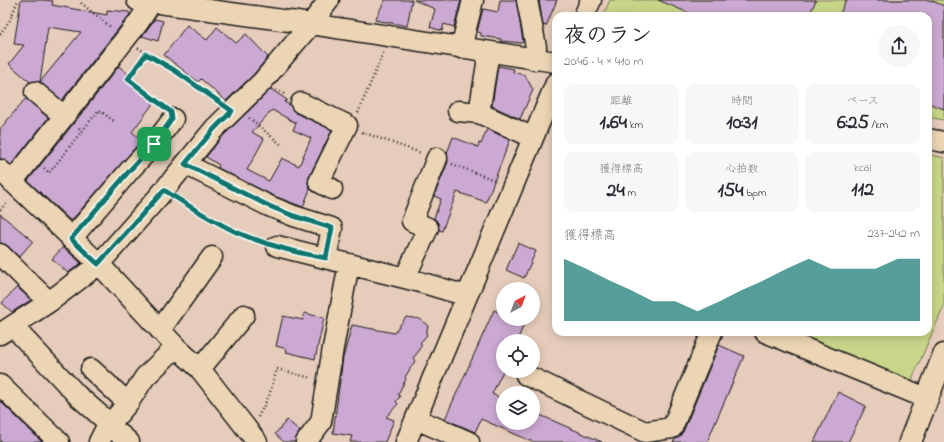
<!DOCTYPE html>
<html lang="ja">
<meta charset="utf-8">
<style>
:root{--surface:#fff;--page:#f7f7f7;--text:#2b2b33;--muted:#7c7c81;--accent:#0f766e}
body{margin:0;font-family:"Indie Flower","Klee One",sans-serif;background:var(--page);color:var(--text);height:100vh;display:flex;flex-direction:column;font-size:15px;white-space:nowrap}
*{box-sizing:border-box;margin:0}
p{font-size:13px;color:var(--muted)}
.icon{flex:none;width:22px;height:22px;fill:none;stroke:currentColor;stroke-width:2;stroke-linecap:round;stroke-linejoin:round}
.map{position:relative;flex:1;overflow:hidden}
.panel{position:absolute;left:552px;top:12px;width:380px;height:324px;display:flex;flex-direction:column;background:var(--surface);border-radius:12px;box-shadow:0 2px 10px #0003}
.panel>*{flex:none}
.needle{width:26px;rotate:41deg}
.controls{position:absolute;left:496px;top:282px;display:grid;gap:8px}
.controls a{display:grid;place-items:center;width:44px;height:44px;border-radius:50%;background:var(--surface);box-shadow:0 2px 10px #0003;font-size:20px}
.pin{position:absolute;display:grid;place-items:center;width:34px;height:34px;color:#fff;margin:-17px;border-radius:8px;box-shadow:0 2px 6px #0006}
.round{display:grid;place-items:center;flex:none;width:42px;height:42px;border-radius:21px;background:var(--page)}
.summary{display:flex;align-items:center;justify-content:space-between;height:68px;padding:0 12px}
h1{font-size:22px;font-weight:700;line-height:30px}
.stats{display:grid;grid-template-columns:repeat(3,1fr);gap:6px;height:68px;padding:4px 12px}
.stats div{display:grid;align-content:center;border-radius:10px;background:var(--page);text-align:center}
.stats b{font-size:20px;font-weight:700}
.stats small{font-size:11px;font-weight:400}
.stats p{font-size:11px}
.chart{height:112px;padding:8px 12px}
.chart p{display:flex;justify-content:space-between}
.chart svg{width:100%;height:72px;margin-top:4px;fill:var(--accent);opacity:.7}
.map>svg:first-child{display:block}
</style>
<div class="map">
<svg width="944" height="442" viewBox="0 0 944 442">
<rect width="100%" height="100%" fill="#e6ccba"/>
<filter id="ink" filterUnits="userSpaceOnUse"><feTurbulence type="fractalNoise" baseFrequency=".025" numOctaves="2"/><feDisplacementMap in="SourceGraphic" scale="8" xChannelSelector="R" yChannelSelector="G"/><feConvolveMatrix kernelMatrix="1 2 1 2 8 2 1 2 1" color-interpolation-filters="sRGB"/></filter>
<g filter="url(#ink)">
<path fill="#c9d689" stroke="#727952" d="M610,0H944V120L928,117V16H603Z
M928,154L944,158V306L909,386L781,332H928Z"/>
<path fill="#cca9d2" stroke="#1c1c1c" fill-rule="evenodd" d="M21,0H44L53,1L52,5L107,15V10L129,12L130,14L62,100L40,82L81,32L48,27L40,82H30L9,64L24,45L14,44Z
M385,0H412L407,26L375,20Z
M414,0H461L454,27L444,24L442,31L430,27L435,9Z
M500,0H516L523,41L522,43L500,41L501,39L481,36V33L477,32L483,9L498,12Z
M539,0H557L546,26L543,25Z
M658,0H816L809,16H696Z
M846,0H930L944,6V109L928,103V16H839Z
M155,19L163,21L158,41L142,36Z
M187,25L207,40L217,27L236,43L246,34L268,57L254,74L226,101L201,79L198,82L164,55Z
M119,66L129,75L126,79L155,101L132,132L142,140L71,221L28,181Z
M498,66L514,69L513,72L525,75L533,90L520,119L492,106Z
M271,89L287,100L284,102L290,105L296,113L332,130L309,177L308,183L310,189L303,207L274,196L218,168L219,165L206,157L222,137ZM272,110L296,123L293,130L311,138L299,166L282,158L269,181L247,170L264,139L252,132Z
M26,98L48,118L11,165L3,159H0V129Z
M487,129L510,140L486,202L457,192L442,231L439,230L437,222L434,218L441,199L434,196L448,162L447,153L453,137L478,147L479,143L481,144Z
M0,214L33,241L19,257L8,246L0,243Z
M518,243L536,251L524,278L506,270Z
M63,247L81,263L68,273L52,259Z
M17,287L31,300L12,312L2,303Z
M494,310L503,314V319H514L524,324L517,341H503V371L492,394L503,399V423H533V412L602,442H533L481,419L475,432L445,419Z
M304,313L324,318L315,359L286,352L287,349L276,346L283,316L303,320Z
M406,317L420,319L428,326L426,333L427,335L420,343L422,345L419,349V351L413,358L415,361L405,377L406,379L398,394L400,397L396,401L398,404L386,417L394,420L385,442H350L352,436L333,433L343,358L352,325L394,333Z
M719,345L744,356L707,442H673L683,432Z
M838,392L866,406L848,442H814Z
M0,401L42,442H0Z
M287,420L300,431L295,442H284L275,434Z"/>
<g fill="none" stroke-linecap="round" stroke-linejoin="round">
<defs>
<path id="minor" d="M137,0L311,24L556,62
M527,0L536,47L535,60
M584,16L591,0
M461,48L473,0
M35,92L64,116
M301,103L347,125L319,182L332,189
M458,111L479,113L532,137
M479,113L489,52
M928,139L944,142
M185,164L269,206L294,216L332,228L326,258
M0,170L99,264L176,347L200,369L257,442
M12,182L138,23L153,0
M71,239L130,170L154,144L173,119
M277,246L413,280L467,296
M0,254L49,302
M405,278L428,228L412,221L437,158
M14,325L19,333L78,396L110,424
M160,330L212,257
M765,332L926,398
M0,334L49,302L99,264L160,195L214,129L262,82L311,24L329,0
M91,369L128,403
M200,369L244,315
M526,375L645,432L672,428L712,332
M0,385L59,442
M416,419L469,442
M109,425L129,442
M99,442L105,430L128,403L145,377L176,347
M306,442L321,422L333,348L349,264
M406,442L556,83"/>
<path id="major" d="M910,442L944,355"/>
</defs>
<use href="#minor" stroke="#1c1c1c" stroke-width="23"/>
<use href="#major" stroke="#1c1c1c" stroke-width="25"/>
<path stroke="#1c1c1c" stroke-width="2.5" stroke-dasharray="1 3" stroke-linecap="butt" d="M81,3L112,28
M0,34L10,20L18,0
M138,48L174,70L219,102
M146,54L128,79L163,106
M276,90L286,95
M358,113L384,51
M249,118L283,146
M82,131L99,110L114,121
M362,132L421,153
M452,164L497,181
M44,168L49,173L82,131L77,126
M178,199L237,232L261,240
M0,210L8,201
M258,417L269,396L277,369L311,378"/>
<use href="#minor" stroke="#ecd5b4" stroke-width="20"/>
<use href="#major" stroke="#ecd5b4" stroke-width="22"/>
</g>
</g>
<g fill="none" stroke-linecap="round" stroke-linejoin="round" filter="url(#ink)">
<defs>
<path id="route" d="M146,54L174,70L232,111L214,129L185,164L269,206L294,216L332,228L326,258C296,253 264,244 236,232C211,220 187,205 164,190L98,264L71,239L130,170L154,144L172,119L171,112L128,79Z"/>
</defs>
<use href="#route" stroke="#fff" stroke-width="8"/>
<use href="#route" stroke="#0f766e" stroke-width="5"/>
</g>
</svg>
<div class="controls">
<a><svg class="needle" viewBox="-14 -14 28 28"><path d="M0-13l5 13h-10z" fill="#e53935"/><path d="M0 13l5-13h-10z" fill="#7c7c81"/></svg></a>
<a><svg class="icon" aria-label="locate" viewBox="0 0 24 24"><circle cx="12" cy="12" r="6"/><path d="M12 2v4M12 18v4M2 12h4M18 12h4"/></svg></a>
<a><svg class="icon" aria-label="layers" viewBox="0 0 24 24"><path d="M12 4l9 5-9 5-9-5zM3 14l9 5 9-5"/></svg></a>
</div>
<div class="pin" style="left:154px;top:144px;background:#1e9e55"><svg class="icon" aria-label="arrive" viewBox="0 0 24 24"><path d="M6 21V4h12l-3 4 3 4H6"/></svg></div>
<section class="panel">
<div class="summary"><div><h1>夜のラン</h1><p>20:46 · 4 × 410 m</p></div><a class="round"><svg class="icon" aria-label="share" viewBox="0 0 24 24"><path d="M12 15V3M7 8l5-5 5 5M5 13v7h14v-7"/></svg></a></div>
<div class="stats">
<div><p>距離</p><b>1.64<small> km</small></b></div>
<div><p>時間</p><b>10:31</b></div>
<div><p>ペース</p><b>6:25<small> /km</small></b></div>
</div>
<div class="stats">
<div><p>獲得標高</p><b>24<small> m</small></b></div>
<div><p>心拍数</p><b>154<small> bpm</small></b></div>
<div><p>kcal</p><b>112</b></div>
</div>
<div class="chart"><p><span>獲得標高</span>237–242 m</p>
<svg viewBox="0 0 160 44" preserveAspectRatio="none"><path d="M0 44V6L10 12L20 19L30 25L40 32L50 32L60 38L70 32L80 25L90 19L100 12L110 6L120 12L130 12L140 12L150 6L160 6V44z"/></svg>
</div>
</section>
</div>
